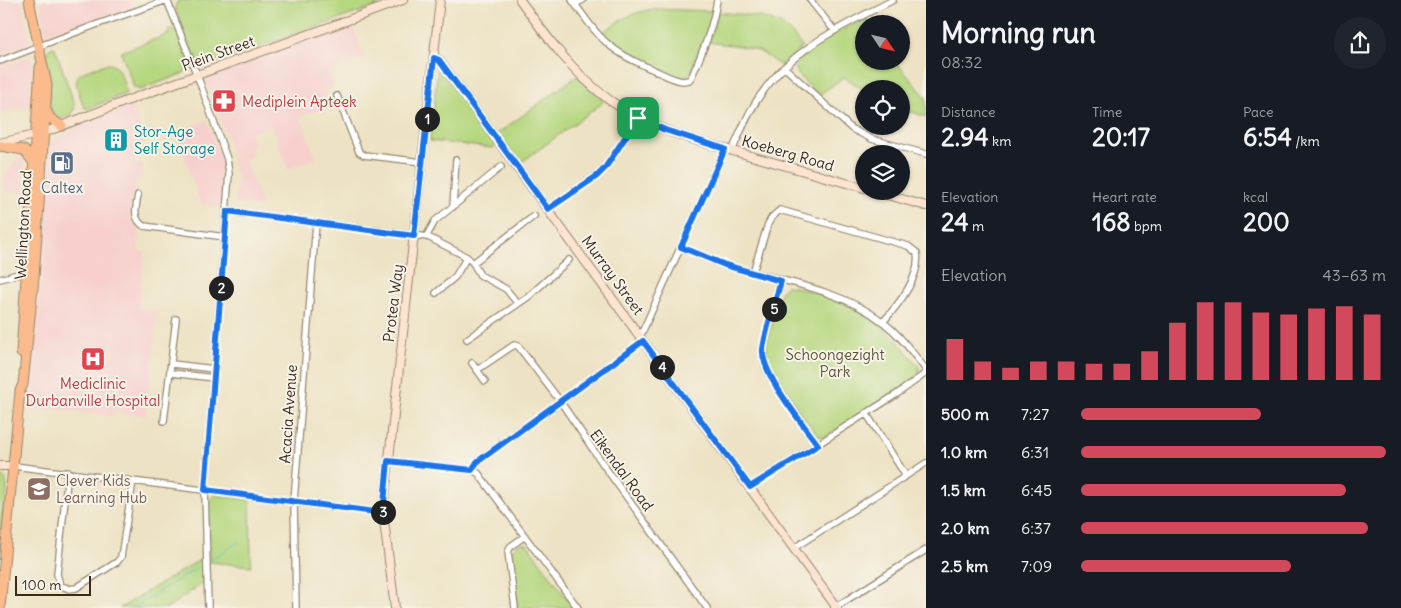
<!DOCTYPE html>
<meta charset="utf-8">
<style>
:root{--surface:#171b24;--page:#20242c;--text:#f1f3f6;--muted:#9ea1a6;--accent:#d1495b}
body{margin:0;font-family:Delius,sans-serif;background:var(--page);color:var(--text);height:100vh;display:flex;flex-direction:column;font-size:19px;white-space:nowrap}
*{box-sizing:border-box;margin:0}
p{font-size:16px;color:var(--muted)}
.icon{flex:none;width:28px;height:28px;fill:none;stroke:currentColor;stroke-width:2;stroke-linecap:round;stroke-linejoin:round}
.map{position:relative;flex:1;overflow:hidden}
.sheet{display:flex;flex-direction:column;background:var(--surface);width:475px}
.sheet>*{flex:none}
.needle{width:32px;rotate:125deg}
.controls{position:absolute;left:855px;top:15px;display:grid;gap:10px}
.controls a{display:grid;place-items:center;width:55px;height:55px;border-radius:50%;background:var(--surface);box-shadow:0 1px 4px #0004;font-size:25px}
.scale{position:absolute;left:15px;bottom:12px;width:76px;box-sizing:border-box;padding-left:5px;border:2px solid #3b2a1e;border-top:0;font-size:14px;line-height:18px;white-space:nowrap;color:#3b2a1e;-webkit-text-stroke:4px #f7f3e8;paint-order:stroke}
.pin{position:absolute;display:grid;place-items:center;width:42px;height:42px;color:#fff;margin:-21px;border-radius:10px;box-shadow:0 2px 8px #0006}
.km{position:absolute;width:25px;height:25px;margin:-12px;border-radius:50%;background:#222;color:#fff;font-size:14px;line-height:25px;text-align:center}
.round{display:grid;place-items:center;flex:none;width:52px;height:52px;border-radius:26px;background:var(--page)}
.head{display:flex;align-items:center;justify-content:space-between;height:85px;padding:0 15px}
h1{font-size:28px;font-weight:800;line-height:38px}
.metrics{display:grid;grid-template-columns:repeat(3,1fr);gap:8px;height:85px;padding:5px 15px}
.metrics div{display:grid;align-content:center}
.metrics b{font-size:25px;font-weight:800}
.metrics small{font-size:14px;font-weight:400}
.metrics p{font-size:14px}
.chart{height:140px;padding:10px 15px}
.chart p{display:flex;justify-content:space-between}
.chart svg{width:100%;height:90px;margin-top:5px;stroke:var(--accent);stroke-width:6}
ul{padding:0 15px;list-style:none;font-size:16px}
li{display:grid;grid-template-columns:80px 60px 1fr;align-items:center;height:38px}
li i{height:12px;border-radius:6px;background:var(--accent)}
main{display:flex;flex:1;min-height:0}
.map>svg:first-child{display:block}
</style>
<main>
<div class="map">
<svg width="926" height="608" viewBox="0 0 926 608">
<rect width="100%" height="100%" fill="#f7f3e8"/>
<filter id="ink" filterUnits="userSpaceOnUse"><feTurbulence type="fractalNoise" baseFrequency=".02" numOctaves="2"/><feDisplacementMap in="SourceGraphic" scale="10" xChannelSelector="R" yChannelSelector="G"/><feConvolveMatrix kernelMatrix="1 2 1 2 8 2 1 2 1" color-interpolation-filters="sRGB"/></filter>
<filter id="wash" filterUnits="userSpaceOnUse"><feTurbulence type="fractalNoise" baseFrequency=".0096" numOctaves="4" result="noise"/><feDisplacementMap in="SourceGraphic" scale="20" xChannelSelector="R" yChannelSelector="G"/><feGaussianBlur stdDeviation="1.12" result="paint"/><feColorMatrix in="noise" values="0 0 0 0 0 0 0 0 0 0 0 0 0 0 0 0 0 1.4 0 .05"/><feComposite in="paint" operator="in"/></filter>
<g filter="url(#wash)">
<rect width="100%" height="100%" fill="#ede2c3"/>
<path fill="#f7d0ce" d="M0,0H21L30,40L27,45L3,54L0,42Z
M40,0H131L133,7L97,20L46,33Z
M352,24L365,58L329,71L334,86L327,88L326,100L329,107L300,117L316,158L288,169L272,126L250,132L255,145L250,147L253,155L244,159L262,207L235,203L238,179L233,165L226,136L206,81L208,77Z
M30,55L33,70L31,106L0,112V66L11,62L14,63Z
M128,106L133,109L143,139V143L133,163L143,164L140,181L136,180L134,196H132L130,219L139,230L138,251L145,252L138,308L158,311L146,416L113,412L112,416L28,407L45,239L49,186V172H46L49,146L51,141L95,118V121Z
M207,120L225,170L222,207L201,204L175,132Z
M19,156L25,159V163L23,193L5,192L3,180Z"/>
<path fill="#b6d77f" stroke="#78804e" d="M183,0H393L205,66L197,64L175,8L177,2Z
M654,9L713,11L706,34L690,73L685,78H679L628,56L600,35C620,19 628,14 654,9Z
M718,12C741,15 769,14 787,29C793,34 798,42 802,47L781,66L759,51L739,46L709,42Z
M867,18L870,24H864V61H895L915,85L926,97V117L901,108V89H864V90L844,77L819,95C813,89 797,76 796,69C793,51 853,25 867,18Z
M174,29L176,31L189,63L184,73L140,90L134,87L121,52L169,34L168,30Z
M53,47L55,48L75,106L72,114C68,116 62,120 57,118C46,115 50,84 50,74C49,63 41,52 53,47Z
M106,64C120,63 122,80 126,91L125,94L86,109L84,107C71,73 73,75 106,64Z
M438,67H440L497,145L493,148L430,141Z
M577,76L604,100L601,104L519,164L497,134Z
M787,286C797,286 807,291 817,293C864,307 890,329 919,367V375L907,384L825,437L818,436L773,375L767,362L766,346L781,291Z
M0,475C6,477 6,482 7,488L0,555Z
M214,495L250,500L251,566L209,562L208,502Z
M520,543L527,544L574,608H518L511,555L513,549Z
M203,558L204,582L168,608H120Z"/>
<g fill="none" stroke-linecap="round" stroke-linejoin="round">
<path stroke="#4cbbc1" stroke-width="1" d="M210,560L239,542
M133,608L198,567"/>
</g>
</g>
<g filter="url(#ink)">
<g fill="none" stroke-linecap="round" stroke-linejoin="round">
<defs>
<path id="street" d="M167,0L200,83L227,159L229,174L205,490L208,608
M572,0C600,39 608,51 654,70C663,74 673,80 683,81L689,80L692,76C703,51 713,27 717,0
M810,0L834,30
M575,4L583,0
M0,61L98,24L167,0
M784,67L852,129L872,139L926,154
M337,96L359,152L364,155L422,162
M732,151C741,131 749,110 762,93C794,47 845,25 893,0
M138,195C136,207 132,219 144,226L225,237
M453,207L456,160
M548,209L597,175L605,168L638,118
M227,211L428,237L467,257L473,263L480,275L506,289L518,304
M426,237L435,221L501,167
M681,247C696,253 711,261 727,266C777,280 841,289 883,322C900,335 913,353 926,370
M473,263L534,216
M753,272L768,224L772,217L780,210L908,246L917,253C921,277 898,305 883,322
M0,279L29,271
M781,281L763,348L765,366L771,378L818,445
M436,293L455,277L467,257
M640,337L725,149
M467,339L528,297L569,260
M472,363L485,381
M172,364L214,369
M477,370L514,345L518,346L560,401L607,470L707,608
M171,373L214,378
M866,413L906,476
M164,421L176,319
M389,461L472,470L478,473L578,608
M14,466L383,513
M472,470L477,462L643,341
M68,472L57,574L60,585L69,589L76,588L117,562L121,557L133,481
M750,487L897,394L926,373
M794,548L926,463
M296,608L294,501L316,223
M515,608L508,552L511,546L525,536
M834,608L926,550"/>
<path id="secondary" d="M520,0C546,36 572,72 608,99C648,129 696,141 744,154C784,165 824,177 864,188
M434,58L439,60L837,608
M0,143L43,133L134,98L403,0
M874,191L926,206
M0,466H14
M395,608L383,513L440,0"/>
<path id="primary" d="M45,108L50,118L62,126
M0,146L24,150L34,163
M21,353L40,67
M0,608L20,391L23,384L34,278L47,86L29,0"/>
</defs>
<use href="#street" stroke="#948670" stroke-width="8"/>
<use href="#secondary" stroke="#948670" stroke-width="10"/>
<use href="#primary" stroke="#948670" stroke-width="11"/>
<use href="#street" stroke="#fff" stroke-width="5.5"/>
<use href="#secondary" stroke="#fde4d1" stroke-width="8"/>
<use href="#primary" stroke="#fbbb8c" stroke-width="9"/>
</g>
</g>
<g fill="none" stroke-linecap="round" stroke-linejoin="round" filter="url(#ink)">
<defs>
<path id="route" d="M434,58L439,60L548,209L597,176L605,168L638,118L665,130L725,149L681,247L725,265L781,281C775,302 766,328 763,349C760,373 803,424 818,445L750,487L643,341L477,462L472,470L388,461L383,513L205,490L227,211L414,236Z"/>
</defs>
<use href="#route" stroke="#fff" stroke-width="10"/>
<use href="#route" stroke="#1a73e8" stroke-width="6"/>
</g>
<defs>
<symbol id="pharmacy-square" viewBox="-11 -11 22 22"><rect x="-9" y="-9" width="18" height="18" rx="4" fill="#e0444e" stroke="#f7f3e8"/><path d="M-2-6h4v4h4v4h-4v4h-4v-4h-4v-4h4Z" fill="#fff"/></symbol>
<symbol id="building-square" viewBox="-11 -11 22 22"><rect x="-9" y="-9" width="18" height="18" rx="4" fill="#0f9aa8" stroke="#f7f3e8"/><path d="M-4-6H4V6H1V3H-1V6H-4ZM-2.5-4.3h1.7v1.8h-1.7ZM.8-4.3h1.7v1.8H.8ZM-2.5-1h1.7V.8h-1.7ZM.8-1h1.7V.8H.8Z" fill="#fff"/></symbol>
<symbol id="fuel-square" viewBox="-11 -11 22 22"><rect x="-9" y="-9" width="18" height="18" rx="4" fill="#5c6f8a" stroke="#f7f3e8"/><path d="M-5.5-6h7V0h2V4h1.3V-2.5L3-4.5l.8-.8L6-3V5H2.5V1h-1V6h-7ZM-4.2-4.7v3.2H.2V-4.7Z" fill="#fff"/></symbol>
<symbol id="hospital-square" viewBox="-11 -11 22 22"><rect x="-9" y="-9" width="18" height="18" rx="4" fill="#e0444e" stroke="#f7f3e8"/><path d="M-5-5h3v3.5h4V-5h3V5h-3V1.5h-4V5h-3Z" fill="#fff"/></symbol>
<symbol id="school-square" viewBox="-11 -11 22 22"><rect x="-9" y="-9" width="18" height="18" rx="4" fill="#8d6e63" stroke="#f7f3e8"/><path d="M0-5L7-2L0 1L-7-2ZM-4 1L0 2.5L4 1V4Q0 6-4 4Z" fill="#fff"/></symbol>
</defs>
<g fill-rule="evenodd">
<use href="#pharmacy-square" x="210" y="87" width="28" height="28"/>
<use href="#building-square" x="102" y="126" width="28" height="28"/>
<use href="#fuel-square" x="48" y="149" width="28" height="28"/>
<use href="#hospital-square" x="79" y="345" width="28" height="28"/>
<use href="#school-square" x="25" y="475" width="28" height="28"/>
</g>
<g text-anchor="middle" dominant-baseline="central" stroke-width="4" stroke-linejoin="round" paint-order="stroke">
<g font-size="15" fill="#3b2a1e" stroke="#f7f3e8">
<text transform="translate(218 53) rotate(-20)">Plein Street</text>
<text transform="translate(788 153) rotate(16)">Koeberg Road</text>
<text transform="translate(23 225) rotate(-87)">Wellington Road</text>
<text transform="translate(613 275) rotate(54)">Murray Street</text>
<text transform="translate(393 303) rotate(-83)">Protea Way</text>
<text transform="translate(288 414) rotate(-86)">Acacia Avenue</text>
<text transform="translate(622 470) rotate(54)">Eikendal Road</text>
</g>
<g font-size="15" fill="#be3a42" stroke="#f7f3e8" text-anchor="start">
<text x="242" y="101">Mediplein Apteek</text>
<text x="93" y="383" text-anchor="middle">Mediclinic<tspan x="93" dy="17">Durbanville Hospital</tspan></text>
</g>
<g font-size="15" fill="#0d838f" stroke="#f7f3e8" text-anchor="start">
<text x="134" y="131">Stor-Age<tspan x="134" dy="17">Self Storage</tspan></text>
</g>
<g font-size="15" fill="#4e5e75" stroke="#f7f3e8">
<text x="62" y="187">Caltex</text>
</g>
<g font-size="15" fill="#5a5536" stroke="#f7f3e8">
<text x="835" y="354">Schoongezight<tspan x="835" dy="17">Park</tspan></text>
</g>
<g font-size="15" fill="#785e54" stroke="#f7f3e8" text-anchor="start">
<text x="56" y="480">Clever Kids<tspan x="56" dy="17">Learning Hub</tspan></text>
</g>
</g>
</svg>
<div class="controls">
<a><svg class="needle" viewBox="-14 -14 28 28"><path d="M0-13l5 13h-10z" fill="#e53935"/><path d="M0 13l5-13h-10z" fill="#9ea1a6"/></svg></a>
<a><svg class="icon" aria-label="locate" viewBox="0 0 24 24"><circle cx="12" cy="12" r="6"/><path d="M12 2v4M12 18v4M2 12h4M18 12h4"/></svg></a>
<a><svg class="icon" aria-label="layers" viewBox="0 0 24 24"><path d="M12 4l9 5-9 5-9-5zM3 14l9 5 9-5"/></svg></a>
</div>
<div class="scale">100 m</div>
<div class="pin" style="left:638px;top:118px;background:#1e9e55"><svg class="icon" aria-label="arrive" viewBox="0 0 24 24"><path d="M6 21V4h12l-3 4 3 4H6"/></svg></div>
<b class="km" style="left:427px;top:119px">1</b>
<b class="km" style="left:221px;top:288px">2</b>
<b class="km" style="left:383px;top:512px">3</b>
<b class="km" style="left:662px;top:367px">4</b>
<b class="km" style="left:774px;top:309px">5</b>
</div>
<section class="sheet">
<div class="head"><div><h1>Morning run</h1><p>08:32</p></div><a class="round"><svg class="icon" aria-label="share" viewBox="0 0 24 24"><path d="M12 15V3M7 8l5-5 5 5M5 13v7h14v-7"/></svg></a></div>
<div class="metrics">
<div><p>Distance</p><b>2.94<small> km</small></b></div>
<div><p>Time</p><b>20:17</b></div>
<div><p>Pace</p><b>6:54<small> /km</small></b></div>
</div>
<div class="metrics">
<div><p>Elevation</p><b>24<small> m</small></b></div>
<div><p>Heart rate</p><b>168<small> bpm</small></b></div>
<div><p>kcal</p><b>200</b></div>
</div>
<div class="chart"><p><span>Elevation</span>43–63 m</p>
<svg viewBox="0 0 160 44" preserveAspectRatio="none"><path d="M5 44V24M15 44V35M25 44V38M35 44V35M45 44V35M55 44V36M65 44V36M75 44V30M85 44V16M95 44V6M105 44V6M115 44V11M125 44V12M135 44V9M145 44V8M155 44V12"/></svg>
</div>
<ul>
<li><b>500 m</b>7:27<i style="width:59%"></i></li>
<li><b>1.0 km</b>6:31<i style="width:100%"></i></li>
<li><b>1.5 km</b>6:45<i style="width:87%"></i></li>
<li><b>2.0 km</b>6:37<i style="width:94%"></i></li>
<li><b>2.5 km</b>7:09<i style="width:69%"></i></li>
</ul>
</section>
</main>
